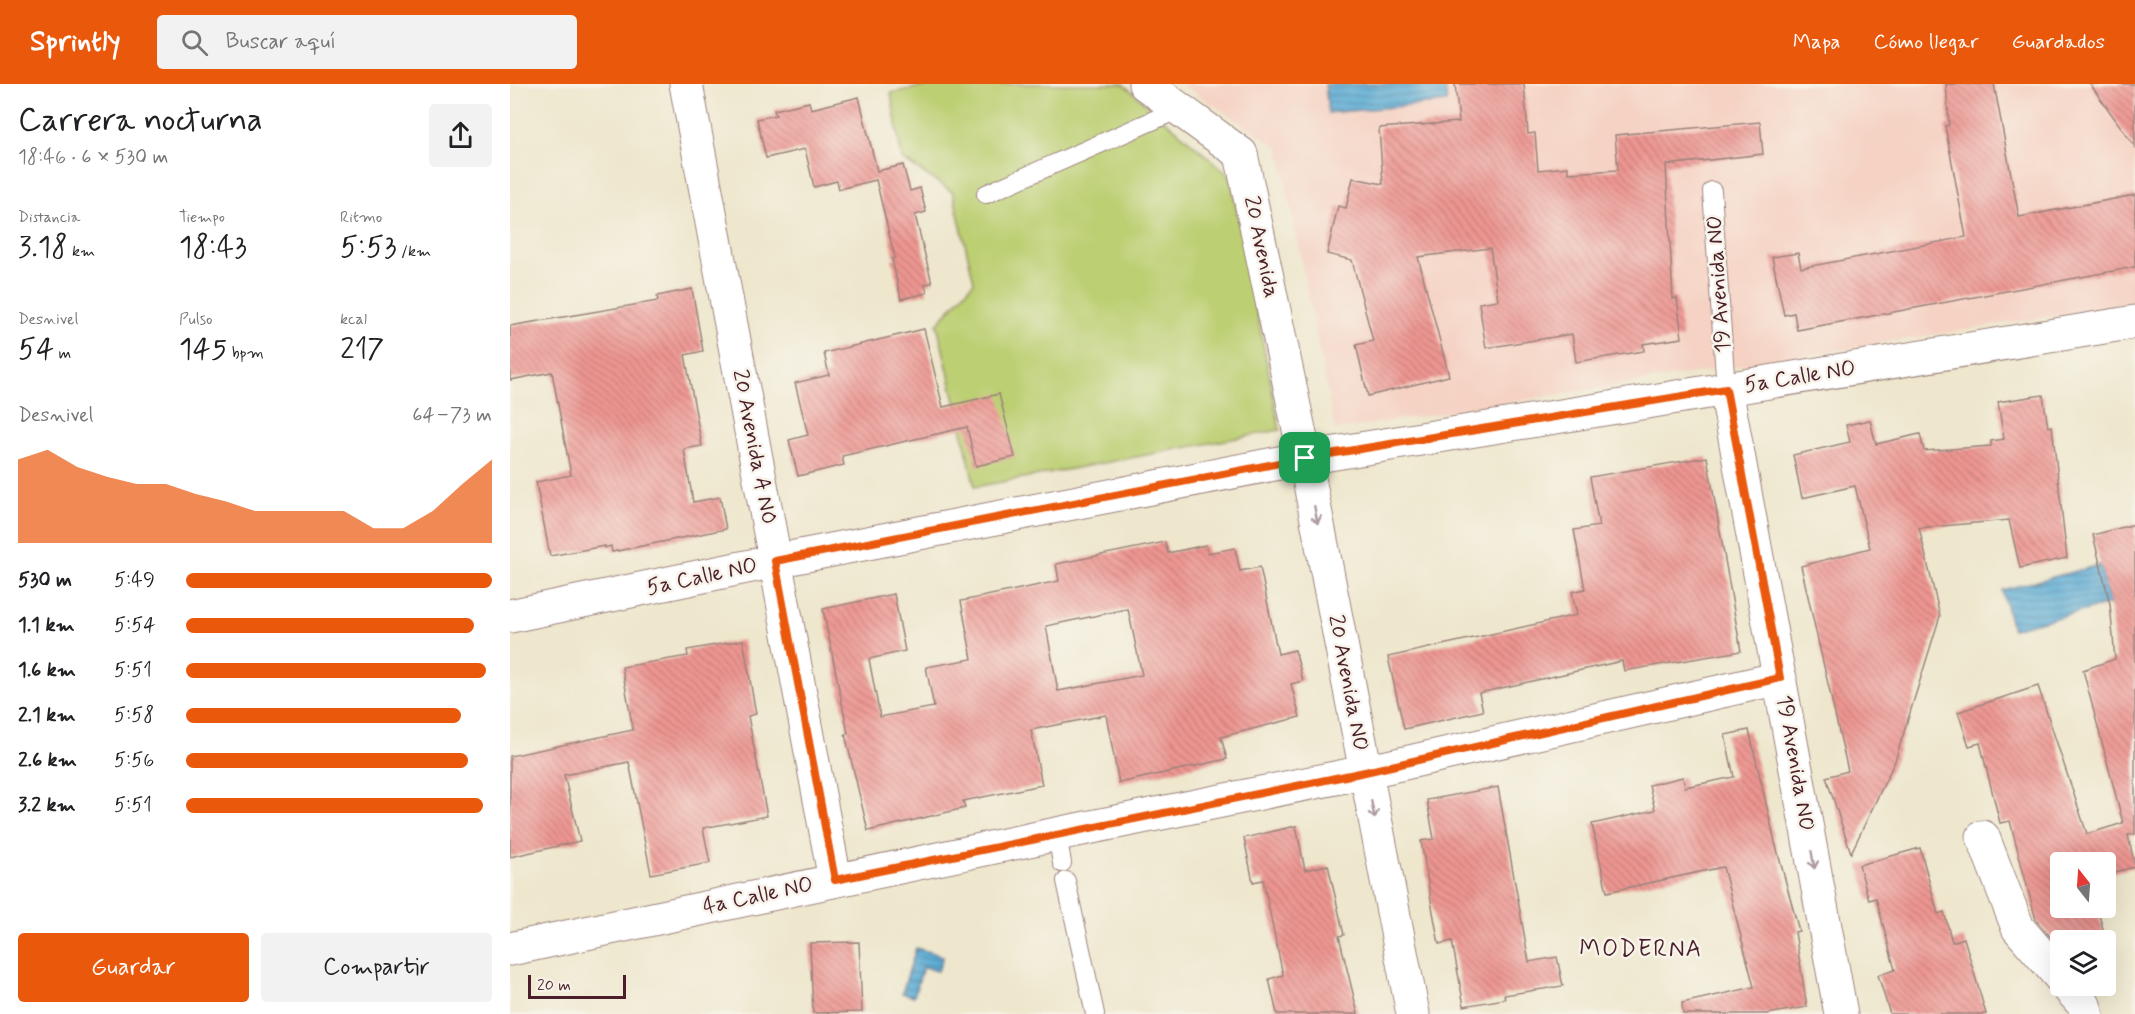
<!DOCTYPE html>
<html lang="es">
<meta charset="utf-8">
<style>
:root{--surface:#fff;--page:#f2f2f2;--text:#202124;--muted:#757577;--accent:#ea580c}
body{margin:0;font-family:Mynerve,sans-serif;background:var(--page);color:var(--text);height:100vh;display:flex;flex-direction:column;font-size:22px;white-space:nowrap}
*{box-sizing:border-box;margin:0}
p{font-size:20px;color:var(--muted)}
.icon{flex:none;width:33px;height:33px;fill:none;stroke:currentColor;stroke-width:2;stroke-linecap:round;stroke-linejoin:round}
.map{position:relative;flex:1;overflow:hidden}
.drawer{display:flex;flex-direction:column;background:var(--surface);width:510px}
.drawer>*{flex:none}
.needle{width:39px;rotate:343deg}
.buttons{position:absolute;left:1540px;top:768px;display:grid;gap:12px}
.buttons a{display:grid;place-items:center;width:66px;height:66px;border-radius:6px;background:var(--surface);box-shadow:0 6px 24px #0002;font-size:30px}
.scale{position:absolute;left:18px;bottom:15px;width:98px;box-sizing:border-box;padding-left:6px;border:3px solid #4a1f2b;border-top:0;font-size:16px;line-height:21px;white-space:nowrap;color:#4a1f2b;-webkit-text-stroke:4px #f7f3e8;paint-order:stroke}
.pin{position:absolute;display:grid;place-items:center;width:51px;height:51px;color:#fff;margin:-26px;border-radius:12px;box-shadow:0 3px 9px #0006}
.round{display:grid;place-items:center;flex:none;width:63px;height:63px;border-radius:6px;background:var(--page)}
.headline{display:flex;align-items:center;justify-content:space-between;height:102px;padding:0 18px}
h1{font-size:33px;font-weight:600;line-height:45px}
.stats{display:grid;grid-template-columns:repeat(3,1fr);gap:9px;height:102px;padding:6px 18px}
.stats div{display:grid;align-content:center}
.stats b{font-size:30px;font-weight:600}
.stats small{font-size:16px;font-weight:400}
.stats p{font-size:16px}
.chart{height:168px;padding:12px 18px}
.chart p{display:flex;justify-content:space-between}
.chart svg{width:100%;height:108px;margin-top:6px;fill:var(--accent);opacity:.7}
.primary-button{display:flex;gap:12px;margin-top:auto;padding:12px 18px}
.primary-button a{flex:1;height:69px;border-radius:6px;background:var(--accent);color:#fff;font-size:24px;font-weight:600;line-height:69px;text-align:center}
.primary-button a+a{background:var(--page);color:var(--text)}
ul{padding:0 18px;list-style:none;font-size:20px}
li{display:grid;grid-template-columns:96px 72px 1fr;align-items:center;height:45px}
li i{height:15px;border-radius:8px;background:var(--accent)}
header{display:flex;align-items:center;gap:36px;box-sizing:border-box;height:84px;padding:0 30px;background:var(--accent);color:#fff}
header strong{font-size:28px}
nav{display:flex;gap:33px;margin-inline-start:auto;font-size:21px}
.search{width:420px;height:54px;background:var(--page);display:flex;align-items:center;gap:15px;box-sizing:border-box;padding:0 21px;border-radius:6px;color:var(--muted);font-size:22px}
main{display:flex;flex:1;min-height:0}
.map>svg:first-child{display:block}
</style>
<header>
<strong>Sprintly</strong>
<div class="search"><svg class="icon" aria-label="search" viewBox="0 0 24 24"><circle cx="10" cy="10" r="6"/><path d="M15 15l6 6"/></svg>Buscar aquí</div>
<nav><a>Mapa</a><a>Cómo llegar</a><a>Guardados</a></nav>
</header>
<main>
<section class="drawer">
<div class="headline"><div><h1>Carrera nocturna</h1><p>18:46 · 6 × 530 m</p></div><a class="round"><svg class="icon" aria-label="share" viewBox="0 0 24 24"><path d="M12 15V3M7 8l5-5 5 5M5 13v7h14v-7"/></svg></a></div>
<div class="stats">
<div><p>Distancia</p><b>3.18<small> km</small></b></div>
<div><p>Tiempo</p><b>18:43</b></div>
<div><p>Ritmo</p><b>5:53<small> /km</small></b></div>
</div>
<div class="stats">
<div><p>Desnivel</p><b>54<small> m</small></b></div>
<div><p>Pulso</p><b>145<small> bpm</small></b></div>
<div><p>kcal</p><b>217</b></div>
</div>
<div class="chart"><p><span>Desnivel</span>64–73 m</p>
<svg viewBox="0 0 160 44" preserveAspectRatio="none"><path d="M0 44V10L10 6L20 13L30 17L40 20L50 20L60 24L70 27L80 31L90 31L100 31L110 31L120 38L130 38L140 31L150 20L160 10V44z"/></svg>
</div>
<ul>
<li><b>530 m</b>5:49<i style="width:100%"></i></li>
<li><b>1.1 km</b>5:54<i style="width:94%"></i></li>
<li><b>1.6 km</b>5:51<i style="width:98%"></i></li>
<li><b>2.1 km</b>5:58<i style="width:90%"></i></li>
<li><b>2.6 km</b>5:56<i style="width:92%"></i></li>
<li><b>3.2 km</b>5:51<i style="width:97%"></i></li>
</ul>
<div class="primary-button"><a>Guardar</a><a>Compartir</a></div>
</section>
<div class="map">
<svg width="1625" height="930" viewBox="0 0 1625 930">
<defs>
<pattern id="water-rules" width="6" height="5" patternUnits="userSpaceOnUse" patternTransform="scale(1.5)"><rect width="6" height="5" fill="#5aabd4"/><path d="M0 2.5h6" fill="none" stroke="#4c8bac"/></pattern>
<pattern id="building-back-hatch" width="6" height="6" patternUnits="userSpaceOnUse" patternTransform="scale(1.5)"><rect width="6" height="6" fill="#ee9692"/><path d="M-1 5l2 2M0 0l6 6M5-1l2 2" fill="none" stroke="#c37a77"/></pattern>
</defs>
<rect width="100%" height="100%" fill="#f7f3e8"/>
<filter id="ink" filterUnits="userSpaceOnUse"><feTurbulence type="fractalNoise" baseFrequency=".0167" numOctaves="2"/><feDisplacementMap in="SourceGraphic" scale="12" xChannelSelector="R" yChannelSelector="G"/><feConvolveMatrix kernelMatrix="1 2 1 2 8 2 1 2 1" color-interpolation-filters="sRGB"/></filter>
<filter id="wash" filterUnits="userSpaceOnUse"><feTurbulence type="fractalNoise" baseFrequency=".008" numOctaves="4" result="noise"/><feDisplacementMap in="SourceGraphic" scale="24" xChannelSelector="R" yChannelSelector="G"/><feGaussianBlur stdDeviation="1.35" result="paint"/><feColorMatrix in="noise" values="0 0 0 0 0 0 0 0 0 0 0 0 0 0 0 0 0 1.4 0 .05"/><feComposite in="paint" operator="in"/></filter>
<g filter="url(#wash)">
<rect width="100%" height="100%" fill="#eee7cd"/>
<path fill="#f5d2c3" d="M671,0H1625V219L825,346L769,64Z"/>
<path fill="#bccf72" stroke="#83774e" stroke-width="1.5" d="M425,0H613L720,92L770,346L465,403L427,240L464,198L443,108L392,75L381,9Z"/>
<path fill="url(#water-rules)" stroke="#526580" stroke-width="1.5" d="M815,0H935L937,18L818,29Z
M1590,481L1600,520L1502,545L1492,506Z
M406,864L433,872L428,887L413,883L404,912L392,909Z"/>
<g id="blocks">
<path fill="url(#building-back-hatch)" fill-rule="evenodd" d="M945,0H1014L1018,50L1025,49L1028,86L1058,83V89L1108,86L1105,51L1250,38L1253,70L1156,81L1163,215L1167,214L1172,254L1133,260L1134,267L1066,278L1062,250L976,264L969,219L988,216L980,164L908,173L939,292L858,312L846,261L863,257L842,176L817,170L828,122L836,124L843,94L873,100L869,44L949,38Z
M1436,0H1484L1509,133L1625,111V183L1287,246L1284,229L1274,231L1262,173L1288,169L1291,184L1456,153L1435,42L1439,41Z
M1580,0H1625V63Z
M349,13L367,87L393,81L400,107L410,104L416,128L405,131L422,199L415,200L417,209L391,215L382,175L385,174L366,96L329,105L327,97L304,103L295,65L256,74L247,35L266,31L264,26L299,18L301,25Z
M182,205L193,267L175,271L192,362L174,365L183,418L210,413L216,445L102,468L101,462L95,464V462L40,472L26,398L61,391L42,288L0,296V242L148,217L147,212Z
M414,245L433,323L489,310L505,373L466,382L457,343L332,372L334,381L288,392L279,356L298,351L285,299L319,291L314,269Z
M1533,311L1538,343L1542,342L1557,474L1510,484L1499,436L1409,444L1430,532L1385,677L1341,769L1316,693L1338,687L1291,482L1360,464L1345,402L1292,414L1283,371L1340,358L1336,341L1360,336L1366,360L1410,350L1414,367L1481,362V357L1494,355L1488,318Z
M1197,373L1231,567L1114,587L1112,577L969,609L973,627L894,645L878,573L1067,531L1062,508L1075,505L1064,446L1089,442L1080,393Z
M1625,440V750L1618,751L1625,783L1596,790V778H1551V824H1587L1596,856H1543L1526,836L1500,737L1490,739L1470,659L1459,662L1448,628L1528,602L1577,750L1613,739L1573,586L1605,575L1600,520L1583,451Z
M655,458L658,469L696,461L698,469L725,464L730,487L750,483L768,570L785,566L793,597L781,600L790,633L711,653L717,675L609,699L596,631L521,646L532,701L453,717L455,724L358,747L335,650L338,649L313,525L384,510L395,567L359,575L370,633L424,623L416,583L462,575L451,517L549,497L546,480ZM618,525L632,591L548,607L536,542Z
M233,556L246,630L238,632L257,732L193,744L200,779L141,790L119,678L54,691L70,757L0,773V672L123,646L112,583L178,572L177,566Z
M1239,646L1265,758L1289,847L1285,848L1297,923L1257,930H1173L1172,919L1244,903L1213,783L1097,808L1082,740L1145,726L1139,701L1173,693L1175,703L1224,693L1215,651Z
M988,703L1019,878L1047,873L1053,902L994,911L995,915L954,922L942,857L929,860L923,828L911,757L924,755L917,716Z
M786,742L795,786L818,781L834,851L829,852L848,930H767L759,895L773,891L753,796L743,798L734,754Z
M1410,764L1428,830L1434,828L1442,858L1454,854L1476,930H1380L1368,891L1385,886L1366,814L1359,816L1349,781Z
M349,858L352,928L303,929L300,859Z"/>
</g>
</g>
<g filter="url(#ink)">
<use href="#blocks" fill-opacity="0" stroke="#9c837c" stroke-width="1.5"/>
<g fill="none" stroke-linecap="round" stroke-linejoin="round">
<defs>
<path id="service" d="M1202,107L1216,305
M476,110L669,25
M547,750L552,779
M556,797L585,930"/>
<path id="minor" d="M176,0L325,796
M635,0L731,70L795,374L903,930
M1216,305L1331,930
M0,532L265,477L795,374L1625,238
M1473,753L1508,844L1551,894
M0,865L547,750L855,688L1270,594
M1557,902L1574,921L1577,930"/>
</defs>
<use href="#service" stroke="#9c837c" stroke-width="20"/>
<use href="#minor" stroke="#9c837c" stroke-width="35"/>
<use href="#service" stroke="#fff" stroke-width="18"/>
<use href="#minor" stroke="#fff" stroke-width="33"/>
</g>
<defs><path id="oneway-shaft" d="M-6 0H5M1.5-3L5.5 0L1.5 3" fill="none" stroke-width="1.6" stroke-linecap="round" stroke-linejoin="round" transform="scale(1.5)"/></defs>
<g stroke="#ae9aa0">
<use href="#oneway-shaft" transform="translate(806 431) rotate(79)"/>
<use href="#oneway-shaft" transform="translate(863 726) rotate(79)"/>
<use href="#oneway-shaft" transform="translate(1303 776) rotate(80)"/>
</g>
</g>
<g fill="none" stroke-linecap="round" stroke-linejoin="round" filter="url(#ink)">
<defs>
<path id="route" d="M1216,305L1270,594L855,688L325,796L265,477L795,374Z"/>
</defs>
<use href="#route" stroke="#fff" stroke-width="12"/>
<use href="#route" stroke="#ea580c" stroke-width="8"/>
</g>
<g text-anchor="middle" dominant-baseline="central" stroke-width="5" stroke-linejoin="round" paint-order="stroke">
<g font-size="22" fill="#4a1f2b" stroke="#f7f3e8">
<text transform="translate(751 163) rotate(78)">20 Avenida</text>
<text transform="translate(1209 200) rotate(-94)">19 Avenida NO</text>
<text transform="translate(1290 293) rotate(-9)">5a Calle NO</text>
<text transform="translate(244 363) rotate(79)">20 Avenida A NO</text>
<text transform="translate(192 493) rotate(-12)">5a Calle NO</text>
<text transform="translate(838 599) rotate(79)">20 Avenida NO</text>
<text transform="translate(1285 679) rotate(80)">19 Avenida NO</text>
<text transform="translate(248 812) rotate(-12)">4a Calle NO</text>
</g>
<g font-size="24" letter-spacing="1.5" fill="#4a1f2b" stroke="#f7f3e8">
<text x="1131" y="865">MODERNA</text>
</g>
</g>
</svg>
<div class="buttons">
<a><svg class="needle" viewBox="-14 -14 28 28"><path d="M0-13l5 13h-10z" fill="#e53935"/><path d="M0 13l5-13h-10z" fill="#757577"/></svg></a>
<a><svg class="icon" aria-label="layers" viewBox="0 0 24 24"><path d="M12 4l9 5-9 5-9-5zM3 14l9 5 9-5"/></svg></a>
</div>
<div class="scale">20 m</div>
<div class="pin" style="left:795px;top:374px;background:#1e9e55"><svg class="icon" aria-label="arrive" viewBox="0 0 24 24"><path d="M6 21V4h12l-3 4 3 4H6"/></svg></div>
</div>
</main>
